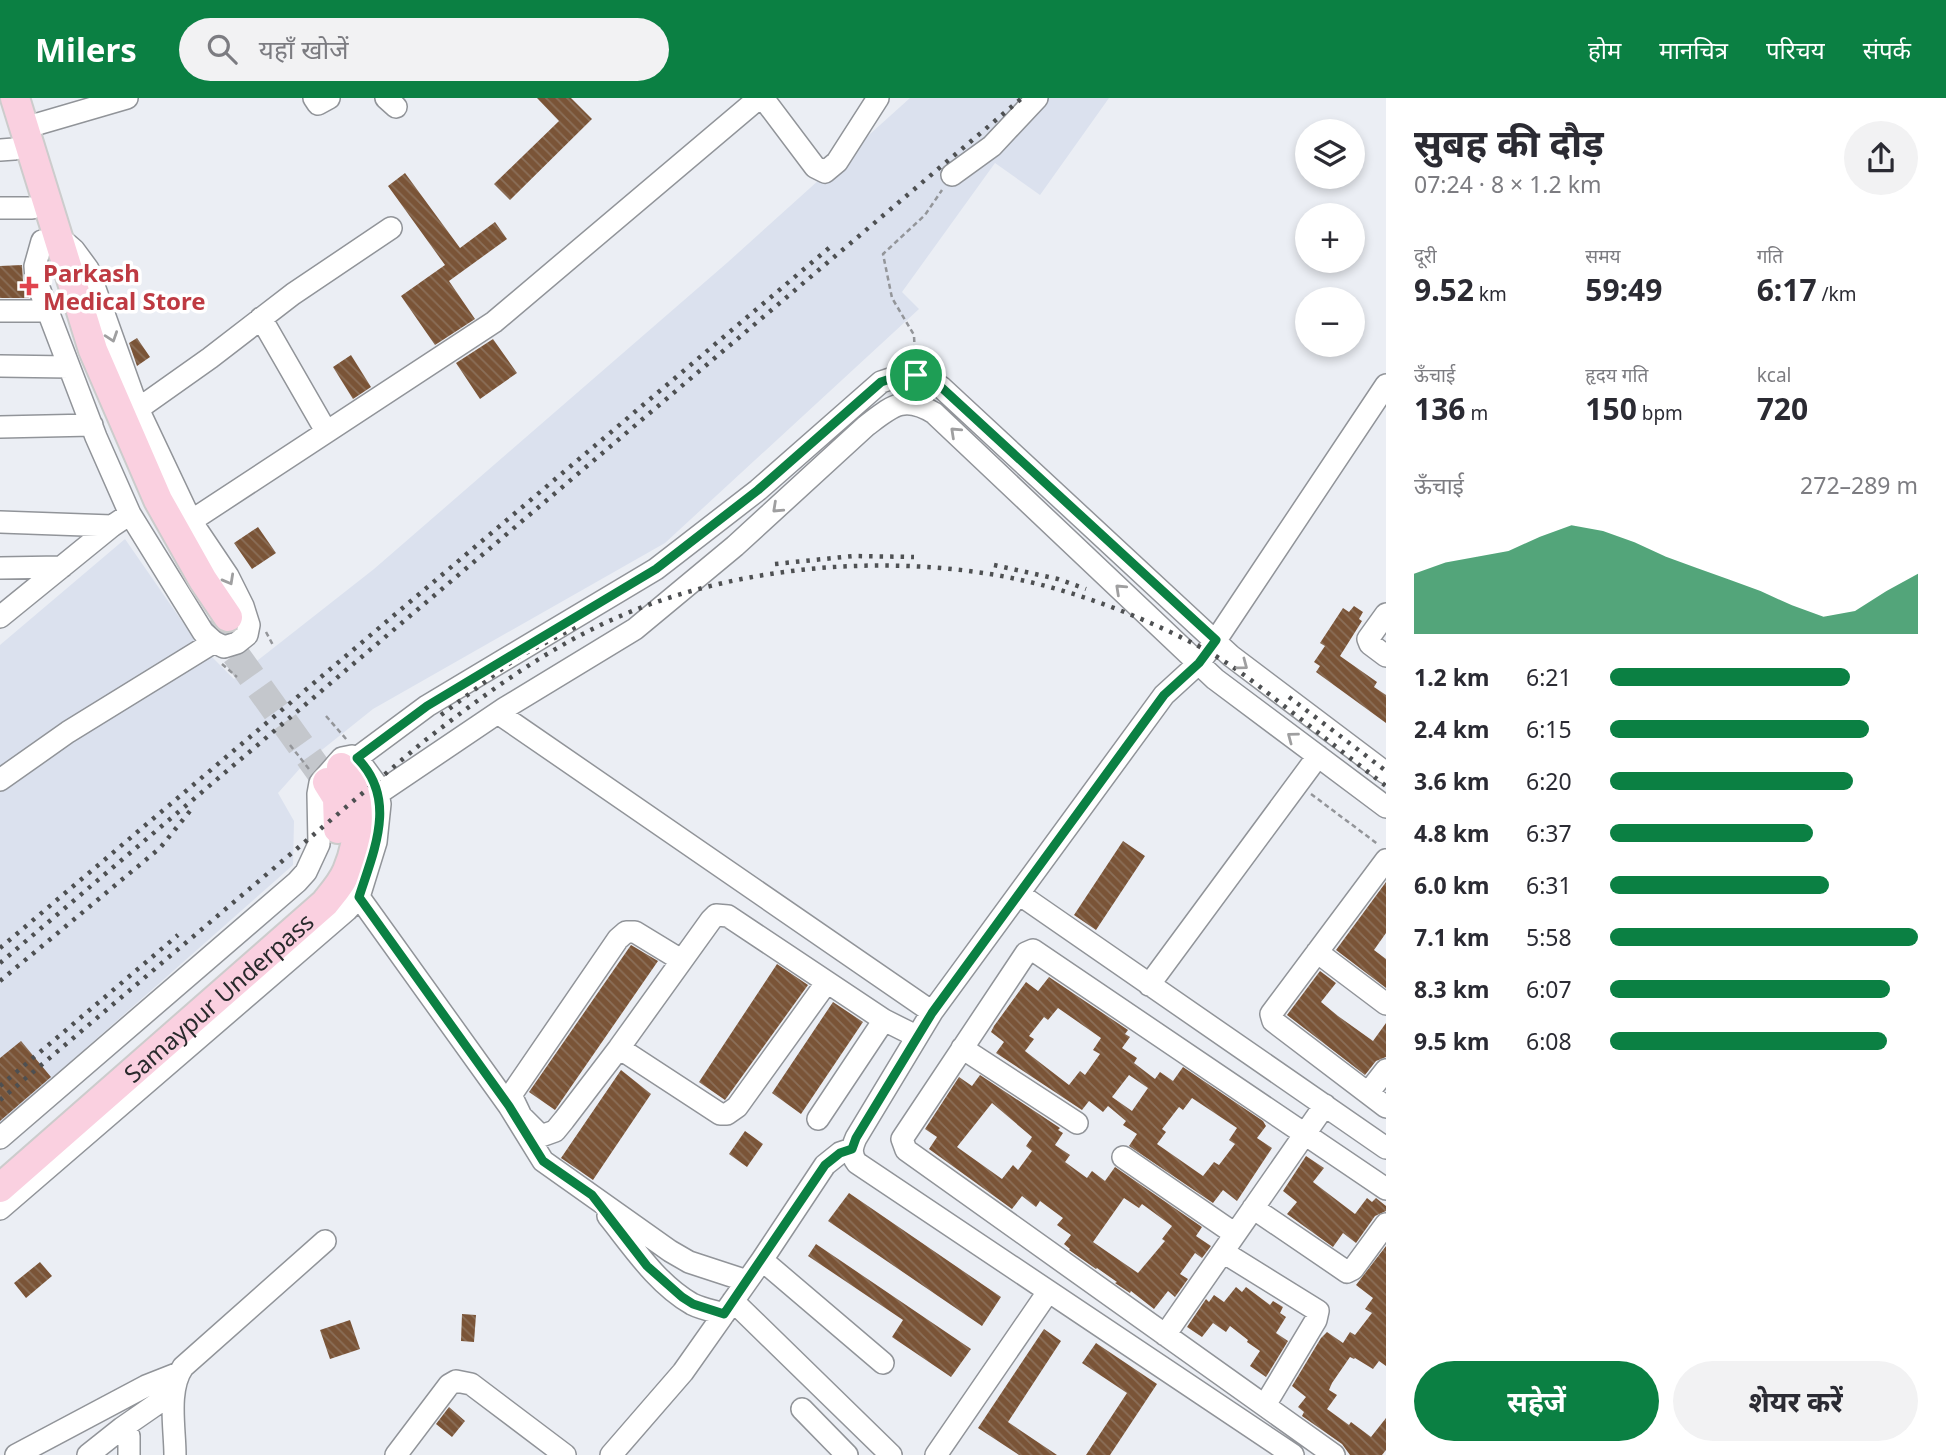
<!DOCTYPE html>
<html lang="hi">
<meta charset="utf-8">
<style>
:root{--surface:#fff;--page:#f2f2f3;--text:#2b2b33;--muted:#7c7c81;--accent:#0b8043}
body{margin:0;font-family:"Noto Sans","Noto Sans Devanagari",sans-serif;background:var(--page);color:var(--text);height:100vh;display:flex;flex-direction:column;font-size:26px;white-space:nowrap}
*{box-sizing:border-box;margin:0}
p{font-size:23px;color:var(--muted)}
.icon{flex:none;width:38px;height:38px;fill:none;stroke:currentColor;stroke-width:2;stroke-linecap:round;stroke-linejoin:round}
.map{position:relative;flex:1;overflow:hidden}
.details{display:flex;flex-direction:column;background:var(--surface);width:560px}
.details>*{flex:none}
.buttons{position:absolute;left:1295px;top:21px;display:grid;gap:14px}
.buttons a{display:grid;place-items:center;width:70px;height:70px;border-radius:50%;background:var(--surface);box-shadow:0 4px 10px #0003;font-size:35px}
.pin{position:absolute;display:grid;place-items:center;width:60px;height:60px;color:#fff;margin:-30px;border:4px solid #fff;border-radius:50%;box-shadow:0 2px 7px #0007}
.round{display:grid;place-items:center;flex:none;width:74px;height:74px;border-radius:37px;background:var(--page)}
.head{display:flex;align-items:center;justify-content:space-between;height:119px;padding:0 28px}
h1{font-size:38px;font-weight:700;line-height:52px}
.figures{display:grid;grid-template-columns:repeat(3,1fr);gap:10px;height:119px;padding:7px 28px}
.figures div{display:grid;align-content:center}
.figures b{font-size:30px;font-weight:700}
.figures small{font-size:19px;font-weight:400}
.figures p{font-size:19px}
.chart{height:196px;padding:14px 28px}
.chart p{display:flex;justify-content:space-between}
.chart svg{width:100%;height:126px;margin-top:7px;fill:var(--accent);opacity:.7}
.cta{display:flex;gap:14px;margin-top:auto;padding:14px 28px}
.cta a{flex:1;height:80px;border-radius:42px;background:var(--accent);color:#fff;font-size:28px;font-weight:700;line-height:80px;text-align:center}
.cta a+a{background:var(--page);color:var(--text)}
ul{padding:0 28px;list-style:none;font-size:23px}
li{display:grid;grid-template-columns:112px 84px 1fr;align-items:center;height:52px}
li i{height:18px;border-radius:9px;background:var(--accent)}
header{display:flex;align-items:center;gap:42px;box-sizing:border-box;height:98px;padding:0 35px;background:var(--accent);color:#fff}
header strong{font-size:33px}
nav{display:flex;gap:38px;margin-inline-start:auto;font-size:24px}
.search{width:490px;height:63px;background:var(--page);display:flex;align-items:center;gap:18px;box-sizing:border-box;padding:0 24px;border-radius:38px;color:var(--muted);font-size:26px}
main{display:flex;flex:1;min-height:0}
.map>svg:first-child{display:block}
</style>
<header>
<strong>Milers</strong>
<div class="search"><svg class="icon" aria-label="search" viewBox="0 0 24 24"><circle cx="10" cy="10" r="6"/><path d="M15 15l6 6"/></svg>यहाँ खोजें</div>
<nav><a>होम</a><a>मानचित्र</a><a>परिचय</a><a>संपर्क</a></nav>
</header>
<main>
<div class="map">
<svg width="1386" height="1357" viewBox="0 0 1386 1357">
<defs>
<pattern id="building-back-hatch" width="6" height="6" patternUnits="userSpaceOnUse" patternTransform="scale(1.75)"><rect width="6" height="6" fill="#7a5437"/><path d="M-1 5l2 2M0 0l6 6M5-1l2 2" fill="none" stroke="#8b6f59"/></pattern>
</defs>
<rect width="100%" height="100%" fill="#ebeef4"/>
<path fill="#dbe1ee" d="M910,0H1109L1040,97L995,65L902,194L919,211L665,445L373,611L303,667L278,695L294,723L293,767L0,1026V547L125,441L195,542L234,581L374,471L728,164Z"/>
<path fill="url(#building-back-hatch)" fill-rule="evenodd" d="M537,0H571L592,21L510,102L494,86L559,23Z
M405,75L460,150L495,124L507,141L449,183L475,221L435,247L401,198L445,167L388,88Z
M22,167L23,183L29,200H0V168Z
M137,240L150,259L137,268L129,245Z
M493,241L517,275L480,301L456,265Z
M351,257L371,289L353,301L333,269Z
M258,429L276,455L252,471L234,445Z
M1354,508L1363,514L1359,521L1362,523L1340,558L1377,584L1374,589L1386,597V625L1316,574L1320,568L1314,564L1325,548L1320,545L1343,510L1349,514Z
M1123,743L1145,758L1096,832L1074,817Z
M1386,784V835L1374,852L1386,861V890L1336,852Z
M631,847L658,863L555,1012L529,994Z
M777,866L808,887L725,1002L699,984Z
M1320,873L1336,885L1321,904L1338,918L1373,943L1386,925V959L1376,963L1365,977L1287,917Z
M1049,879L1128,932L1125,936L1130,939L1122,950L1137,960L1134,965L1155,981L1160,974L1173,983L1183,969L1263,1023L1266,1028L1257,1040L1272,1050L1237,1103L1223,1092L1213,1105L1129,1048L1137,1036L1123,1027L1126,1023L1108,1008L1103,1014L1089,1003L1082,1012L996,955L1004,944L991,934L994,928L1026,884L1038,893ZM1058,910L1101,940L1093,952L1100,956L1085,977L1080,973L1069,987L1025,953L1034,941L1029,938L1044,919L1048,922ZM1129,977L1148,990L1132,1013L1112,999ZM1192,1000L1237,1030L1229,1042L1235,1046L1219,1067L1214,1064L1203,1078L1157,1046L1166,1034L1162,1031L1179,1009L1183,1012Z
M833,904L863,924L801,1016L772,995Z
M21,943L51,979L0,1023V960Z
M621,972L651,996L593,1082L561,1060Z
M980,977L1060,1030L1058,1032L1063,1035L1055,1047L1070,1057L1065,1064L1087,1080L1092,1073L1105,1083L1115,1069L1202,1129L1196,1138L1211,1148L1202,1160L1195,1155L1180,1176L1188,1181L1175,1199L1168,1193L1154,1211L1131,1193L1130,1195L1115,1185L1117,1184L1097,1170L1096,1171L1069,1152L1070,1151L1064,1146L1071,1137L1057,1127L1063,1120L1040,1103L1036,1109L1022,1098L1012,1111L929,1051L937,1039L925,1031L959,979L972,988ZM992,1005L1032,1039L1026,1048L1032,1053L1018,1072L1013,1067L1002,1081L957,1049ZM1124,1100L1139,1110L1142,1106L1172,1128L1162,1141L1165,1143L1138,1175L1093,1144Z
M745,1033L763,1046L747,1069L729,1056Z
M1306,1058L1324,1070L1313,1084L1355,1116L1367,1100L1372,1104L1376,1100L1386,1108V1113L1375,1118L1356,1145L1343,1135L1333,1149L1287,1116L1297,1104L1283,1093Z
M849,1095L1001,1199L982,1228L828,1123Z
M816,1146L971,1251L951,1279L892,1239L903,1222L808,1158Z
M1386,1148V1268L1379,1263L1373,1271L1355,1260L1354,1261L1350,1259L1332,1285L1329,1292L1337,1297L1327,1311L1349,1327L1351,1324L1371,1339L1386,1320V1352L1382,1357H1350L1342,1346L1302,1318L1304,1314L1298,1309L1306,1299L1292,1288L1321,1240L1327,1234L1343,1245L1350,1234L1355,1237L1372,1215L1365,1211L1373,1200L1356,1187Z
M40,1164L52,1178L26,1200L14,1185Z
M1236,1189L1242,1194L1246,1189L1270,1207L1273,1203L1283,1209L1280,1215L1286,1219L1276,1235L1288,1243L1266,1279L1250,1268L1260,1253L1247,1244L1248,1242L1230,1228L1226,1234L1213,1225L1202,1239L1187,1229L1206,1201L1209,1204L1214,1197L1224,1204Z
M462,1216L476,1217L474,1244L461,1243Z
M350,1222L360,1251L330,1261L320,1232Z
M1044,1231L1061,1243L1008,1324L1057,1357H1019L978,1330Z
M1096,1245L1157,1286L1110,1357H1086L1127,1295L1082,1265Z
M449,1309L465,1323L452,1339L436,1326Z"/>
<g fill="none" stroke-linecap="round" stroke-linejoin="round">
<path stroke="#c4c7cc" stroke-width="28" stroke-dasharray="28 14" stroke-linecap="butt" d="M211,522L327,684"/>
<defs>
<path id="minor" d="M314,0L318,6L329,0
M386,0L396,9
M763,0L815,69L825,74L837,64L878,0
M24,30L127,0
M0,52L14,51L30,47
M952,77L992,48L1037,0
M0,110H32
M42,143L35,168L36,182L96,339L130,416L203,534L214,544L224,549L237,545L247,537L249,527L243,508L228,478L191,423L138,311L88,171L74,152L59,139
M0,213H48
M261,220L326,333
M0,268L69,269
M138,311L210,260L293,196L391,130
M0,329L92,327
M191,423L494,224L759,0
M0,424L112,428
M0,470L62,469
M1386,516L1368,541L1370,546L1386,558
M0,519L112,428L130,416
M498,615L932,914
M357,660L427,608L656,471L758,392L881,284C907,275 917,275 941,289L1231,558L1386,675
M0,682L68,634L214,544
M379,695L505,610L635,531L735,448L866,328C891,309 903,296 934,315L1215,581L1386,709
M1386,762L1271,916L1273,923L1386,1009
M1019,796L1386,1050
M359,799L509,1008L543,1063L670,1153L689,1164L747,1183
M1317,854L1386,906
M681,862L635,834H626L618,841L511,997L521,1018L541,1038L555,1033L564,1022L619,950L711,822L716,817L728,818L884,922L916,938
M1149,887L1318,658
M619,950L720,1016H727L737,1009L827,884
M962,950L1077,1025
M1368,995L1386,972
M818,1021L884,922
M0,1040L297,784L306,774L319,746L318,696L320,685L342,660L352,658L357,660L376,686L380,706L376,744L359,799L347,812L0,1111
M1123,1059L1235,1136
M1253,1110L1347,1174L1353,1171L1386,1126
M608,1118C633,1149 657,1186 692,1206C702,1211 714,1213 724,1216
M1223,1154L1318,1213L1316,1222L1265,1307
M762,1162L883,1265
M733,1203L891,1357
M1165,1237L1325,1007
M802,1311L847,1357
M129,1338V1357
M16,1357L146,1288L179,1275
M88,1357L122,1330L174,1294
M175,1357C175,1330 167,1292 183,1269L325,1143
M396,1357L449,1287L456,1283L471,1286L565,1357
M611,1357L683,1274L762,1162L825,1067L840,1055L852,1051
M936,1357L1048,1194
M1293,1357L857,1065C850,1056 852,1049 856,1040L932,914L1164,597L1199,565L1216,542L1386,287
M1334,1357L906,1052L902,1041L1026,855L1033,852L1386,1091"/>
<g id="major">
<path d="M15,0L93,252L158,402L203,482L228,519"/>
<path d="M327,684L337,700L338,731"/>
<path id="s1" d="M0,1090L325,805C333,795 342,785 347,773C360,742 365,695 341,669"/>
</g>
</defs>
<use href="#minor" stroke="#919499" stroke-width="24"/>
<use href="#major" stroke="#ccc" stroke-width="32"/>
<path stroke="#939599" stroke-width="2.5" stroke-dasharray="5 3.5" stroke-linecap="butt" d="M915,261L914,237L892,200L883,156L925,117L942,92
M266,534L274,549
M222,566L237,579
M326,618L347,642
M290,647L309,671
M1311,696L1379,747"/>
<use href="#minor" stroke="#fff" stroke-width="21"/>
<use href="#major" stroke="#fad0e0" stroke-width="28"/>
<path stroke="#4e5052" stroke-width="4.5" stroke-dasharray="3.5 7" stroke-linecap="butt" d="M775,466L853,458L914,459
M994,467L1058,481L1086,491
M1289,599L1386,673
M441,617L518,559L576,529
M0,850L829,150
M0,865L1022,0
M0,883L160,750L190,713
M0,988L178,837
M0,1002L423,644C481,599 540,555 607,524C721,471 866,456 990,476C1063,488 1136,515 1202,550C1235,568 1264,592 1293,615C1324,639 1355,664 1386,688"/>
</g>
<defs><path id="oneway-chevron" d="M-2-3.5L2.5 0L-2 3.5" fill="none" stroke-width="1.6" stroke-linecap="round" stroke-linejoin="round" transform="scale(1.75)"/></defs>
<g stroke="#9f9fa0">
<use href="#oneway-chevron" transform="translate(112 239) rotate(71)"/>
<use href="#oneway-chevron" transform="translate(955 334) rotate(-137)"/>
<use href="#oneway-chevron" transform="translate(777 410) rotate(137)"/>
<use href="#oneway-chevron" transform="translate(229 482) rotate(61)"/>
<use href="#oneway-chevron" transform="translate(1120 491) rotate(-137)"/>
<use href="#oneway-chevron" transform="translate(1243 567) rotate(37)"/>
<use href="#oneway-chevron" transform="translate(1292 639) rotate(-143)"/>
</g>
<g fill="none" stroke-linecap="round" stroke-linejoin="round">
<defs>
<path id="route" d="M902,277H916L941,289L1216,542L1199,565L1164,597L932,915L856,1040L852,1051L840,1055L825,1067L724,1216L693,1206L682,1199L647,1168L592,1097L543,1063L509,1008L359,799C374,752 398,701 357,660L427,608L656,471L758,392L881,284Z"/>
</defs>
<use href="#route" stroke="#fff" stroke-width="14"/>
<use href="#route" stroke="#0b8043" stroke-width="9"/>
</g>
<path fill="#e0444e" stroke="#fff" stroke-width="2.5" d="M25.5 177.5h7v7h7v7h-7v7h-7v-7h-7v-7h7z"/>
<g text-anchor="middle" dominant-baseline="central" stroke-width="7" stroke-linejoin="round" paint-order="stroke">
<g font-size="24" font-weight="bold" fill="#be3a42" stroke="#fff" text-anchor="start">
<text x="43" y="174">Parkash<tspan x="43" dy="28">Medical Store</tspan></text>
</g>
<g font-size="24" fill="#292a2c" stroke="#fff">
<text stroke="none"><textPath href="#s1" startOffset="290">Samaypur Underpass</textPath></text>
</g>
</g>
</svg>
<div class="buttons">
<a><svg class="icon" aria-label="layers" viewBox="0 0 24 24"><path d="M12 4l9 5-9 5-9-5zM3 14l9 5 9-5"/></svg></a>
<a>+</a>
<a>−</a>
</div>
<div class="pin" style="left:916px;top:277px;background:#1e9e55"><svg class="icon" aria-label="arrive" viewBox="0 0 24 24"><path d="M6 21V4h12l-3 4 3 4H6"/></svg></div>
</div>
<section class="details">
<div class="head"><div><h1>सुबह की दौड़</h1><p>07:24 · 8 × 1.2 km</p></div><a class="round"><svg class="icon" aria-label="share" viewBox="0 0 24 24"><path d="M12 15V3M7 8l5-5 5 5M5 13v7h14v-7"/></svg></a></div>
<div class="figures">
<div><p>दूरी</p><b>9.52<small> km</small></b></div>
<div><p>समय</p><b>59:49</b></div>
<div><p>गति</p><b>6:17<small> /km</small></b></div>
</div>
<div class="figures">
<div><p>ऊँचाई</p><b>136<small> m</small></b></div>
<div><p>हृदय गति</p><b>150<small> bpm</small></b></div>
<div><p>kcal</p><b>720</b></div>
</div>
<div class="chart"><p><span>ऊँचाई</span>272–289 m</p>
<svg viewBox="0 0 160 44" preserveAspectRatio="none"><path d="M0 44V23L10 19L20 17L30 15L40 10L50 6L60 8L70 12L80 17L90 21L100 25L110 29L120 34L130 38L140 36L150 29L160 23V44z"/></svg>
</div>
<ul>
<li><b>1.2 km</b>6:21<i style="width:78%"></i></li>
<li><b>2.4 km</b>6:15<i style="width:84%"></i></li>
<li><b>3.6 km</b>6:20<i style="width:79%"></i></li>
<li><b>4.8 km</b>6:37<i style="width:66%"></i></li>
<li><b>6.0 km</b>6:31<i style="width:71%"></i></li>
<li><b>7.1 km</b>5:58<i style="width:100%"></i></li>
<li><b>8.3 km</b>6:07<i style="width:91%"></i></li>
<li><b>9.5 km</b>6:08<i style="width:90%"></i></li>
</ul>
<div class="cta"><a>सहेजें</a><a>शेयर करें</a></div>
</section>
</main>
